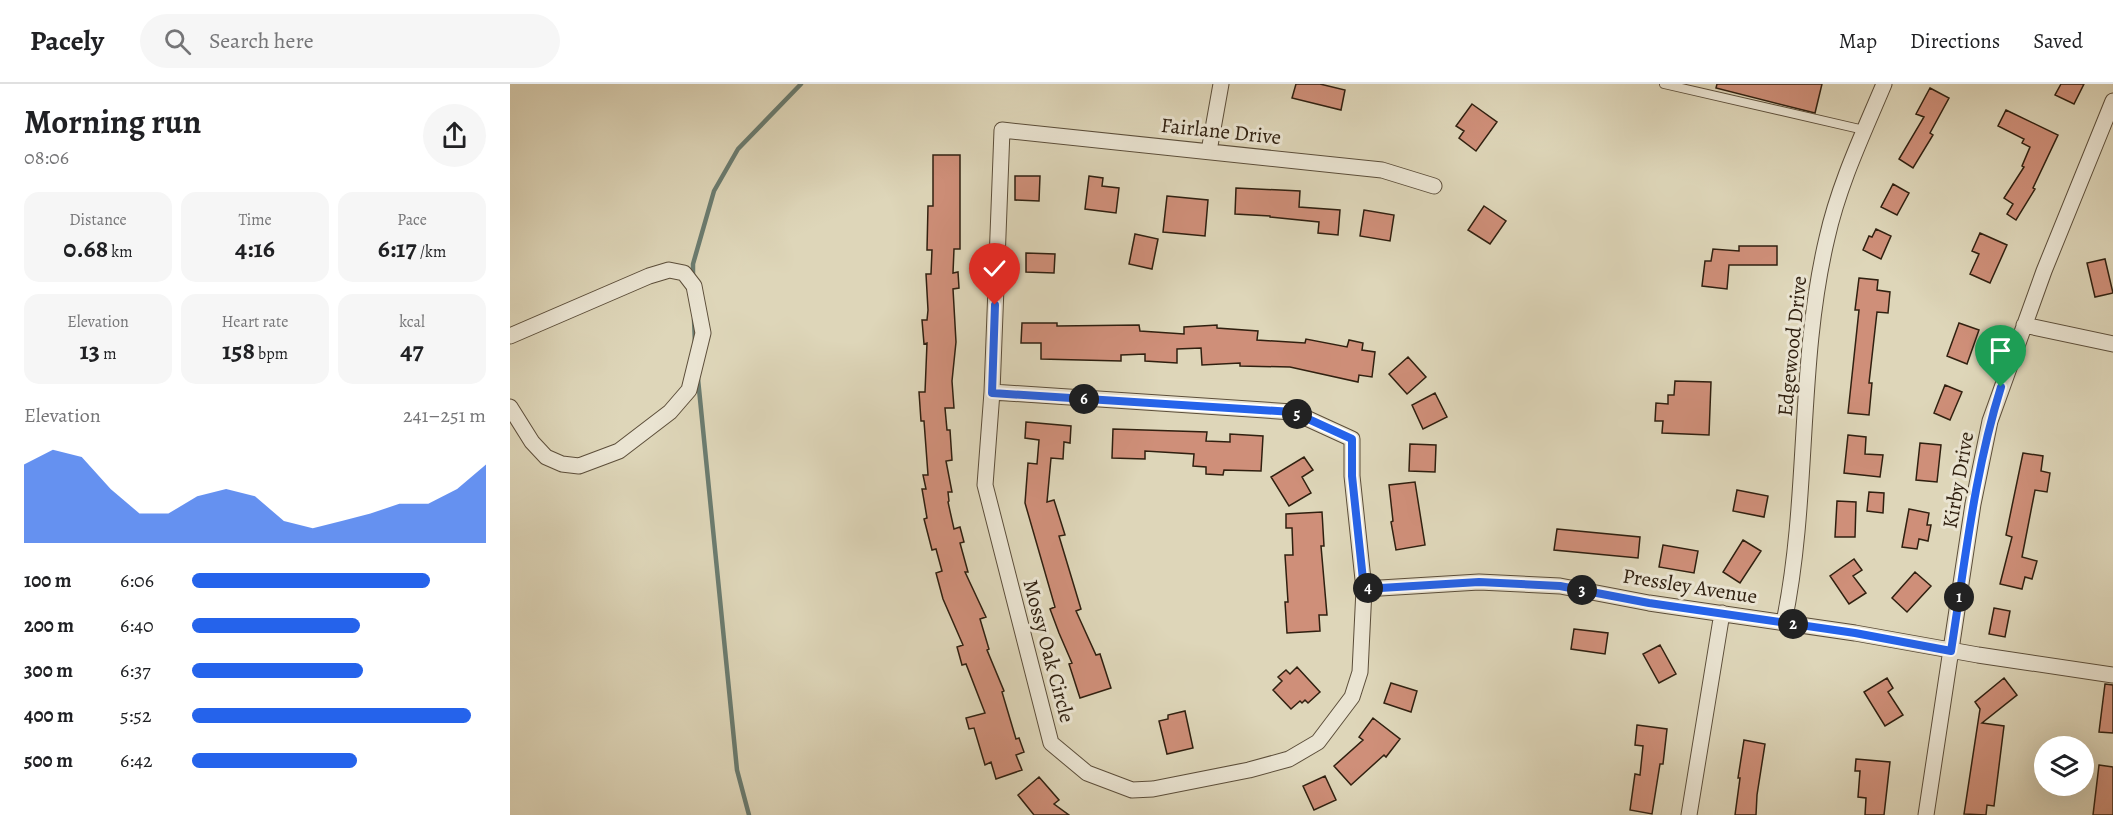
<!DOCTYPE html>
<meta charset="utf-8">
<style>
:root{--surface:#fff;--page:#f6f6f6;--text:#202124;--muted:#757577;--line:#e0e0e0;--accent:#2563eb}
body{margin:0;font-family:Alegreya,serif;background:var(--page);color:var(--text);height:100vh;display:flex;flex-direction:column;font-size:22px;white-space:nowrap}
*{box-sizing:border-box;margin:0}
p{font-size:20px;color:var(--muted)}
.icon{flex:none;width:33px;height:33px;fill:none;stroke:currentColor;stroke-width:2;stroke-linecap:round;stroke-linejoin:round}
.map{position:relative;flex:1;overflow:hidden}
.details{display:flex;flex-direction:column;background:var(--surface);width:510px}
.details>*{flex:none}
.controls{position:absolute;left:1524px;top:652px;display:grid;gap:12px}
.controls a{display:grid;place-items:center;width:60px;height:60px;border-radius:50%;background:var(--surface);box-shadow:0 6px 24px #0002;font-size:30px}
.pin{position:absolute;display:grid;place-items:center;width:51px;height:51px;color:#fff;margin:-62px -26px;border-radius:50% 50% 50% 0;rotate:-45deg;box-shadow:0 0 6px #0007}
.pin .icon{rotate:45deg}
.km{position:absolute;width:30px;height:30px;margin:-15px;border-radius:50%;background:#222;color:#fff;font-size:16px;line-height:30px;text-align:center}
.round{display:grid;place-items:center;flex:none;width:63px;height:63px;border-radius:32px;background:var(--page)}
.head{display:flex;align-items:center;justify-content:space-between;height:102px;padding:0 24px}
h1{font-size:33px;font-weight:700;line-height:45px}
.stats{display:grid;grid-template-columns:repeat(3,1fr);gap:9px;height:102px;padding:6px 24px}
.stats div{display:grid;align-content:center;border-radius:15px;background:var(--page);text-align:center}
.stats b{font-size:26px;font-weight:700}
.stats small{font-size:16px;font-weight:400}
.stats p{font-size:16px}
.chart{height:168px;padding:12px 24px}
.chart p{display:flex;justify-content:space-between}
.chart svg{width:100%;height:108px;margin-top:6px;fill:var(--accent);opacity:.7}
ul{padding:0 24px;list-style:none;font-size:20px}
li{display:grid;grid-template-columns:96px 72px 1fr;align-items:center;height:45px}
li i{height:15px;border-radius:8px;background:var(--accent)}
header{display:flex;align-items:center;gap:36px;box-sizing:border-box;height:84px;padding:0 30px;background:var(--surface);border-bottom:2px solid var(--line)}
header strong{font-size:28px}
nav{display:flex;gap:33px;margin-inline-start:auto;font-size:21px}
.search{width:420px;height:54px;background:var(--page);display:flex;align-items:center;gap:15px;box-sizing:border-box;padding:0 21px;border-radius:33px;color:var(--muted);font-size:22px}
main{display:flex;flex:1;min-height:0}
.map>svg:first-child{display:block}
</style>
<header>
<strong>Pacely</strong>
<div class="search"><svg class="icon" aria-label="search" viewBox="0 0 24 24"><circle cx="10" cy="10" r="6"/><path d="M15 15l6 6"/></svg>Search here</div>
<nav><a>Map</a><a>Directions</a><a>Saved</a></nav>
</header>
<main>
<section class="details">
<div class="head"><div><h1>Morning run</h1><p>08:06</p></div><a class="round"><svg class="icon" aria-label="share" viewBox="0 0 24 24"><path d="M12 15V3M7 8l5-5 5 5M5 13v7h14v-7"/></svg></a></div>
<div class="stats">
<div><p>Distance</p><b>0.68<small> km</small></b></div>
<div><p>Time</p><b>4:16</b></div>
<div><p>Pace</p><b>6:17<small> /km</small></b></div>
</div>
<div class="stats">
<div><p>Elevation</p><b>13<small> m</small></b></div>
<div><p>Heart rate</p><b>158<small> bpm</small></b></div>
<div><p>kcal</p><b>47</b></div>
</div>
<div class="chart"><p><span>Elevation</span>241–251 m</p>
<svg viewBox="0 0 160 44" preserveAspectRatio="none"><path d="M0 44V12L10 6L20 9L30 22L40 32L50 32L60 25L70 22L80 25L90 35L100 38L110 35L120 32L130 28L140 28L150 22L160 12V44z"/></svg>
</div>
<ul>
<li><b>100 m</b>6:06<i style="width:81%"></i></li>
<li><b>200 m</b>6:40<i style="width:57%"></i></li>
<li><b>300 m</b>6:37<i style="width:58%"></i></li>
<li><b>400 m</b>5:52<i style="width:95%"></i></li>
<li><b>500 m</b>6:42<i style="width:56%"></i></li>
</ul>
</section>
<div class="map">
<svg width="1603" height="731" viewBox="0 0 1603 731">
<rect width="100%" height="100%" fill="#ded6b9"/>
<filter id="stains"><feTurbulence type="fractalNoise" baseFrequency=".00333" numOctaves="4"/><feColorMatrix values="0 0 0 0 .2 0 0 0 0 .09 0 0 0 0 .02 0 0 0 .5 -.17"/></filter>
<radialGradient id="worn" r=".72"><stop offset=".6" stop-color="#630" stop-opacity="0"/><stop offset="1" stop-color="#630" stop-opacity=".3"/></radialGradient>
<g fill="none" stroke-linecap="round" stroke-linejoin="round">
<path stroke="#6b7c70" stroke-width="4.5" d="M183,194V180L204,107L228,65L291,0
M184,235L185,260
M188,295L227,686L239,731"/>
</g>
<path fill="#cf8f79" stroke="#302010" stroke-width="1.5" d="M786,0H810L835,6L831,26L782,14Z
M1207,0H1312L1305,29L1206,4Z
M1551,0H1574L1564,20L1545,11Z
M1420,4L1439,14L1420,49L1423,51L1403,84L1389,75L1414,33L1406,30Z
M962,20L987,38L966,67L949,54L954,47L946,42Z
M1496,26L1548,51L1523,104L1525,105L1506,136L1497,130L1503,120L1494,114L1514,83L1512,82L1520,63L1512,59L1514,55L1488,42Z
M423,71H450V165H444L443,189L448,188L449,204L443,205L446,258L442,297L444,324H435L437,346H440L442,376L436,377L442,408H438L439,417L438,418L444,445L450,443L454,458L450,459L458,488H455L476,533L470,535L479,565L477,566L494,607L492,608L506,655L509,654L514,668L506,671L512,686L486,695L481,678L475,681L464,644L459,645L456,634L475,629L456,580L452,581L447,563L453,561L433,515L426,489L432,487L426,465L422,466L414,435L417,434L412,405H416L413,391H418L414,337H411L409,308H415L417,259L414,260L412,236H417L418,226L416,190H421L422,166H417L418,122H423Z
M505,92H530L529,117L505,116Z
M579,92L593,94L592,102L609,104L606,129L575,125Z
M1383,100L1399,109L1387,131L1371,123Z
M726,104L790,107L789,123L830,126L828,151L808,149L809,138L760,133V132L725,130Z
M657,112L698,116L695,152L653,148Z
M974,122L996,137L980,160L958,146Z
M854,126L884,131L880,157L850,152Z
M1366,145L1381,152L1371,175L1353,166L1359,152L1362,153Z
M1470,149L1497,161L1480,199L1460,190L1469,170L1462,167Z
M625,150L648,155L642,185L619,180Z
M1229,162H1267V181H1219L1217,205L1192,202L1195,177H1201L1203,165L1229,167Z
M516,169L545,170L544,189L516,188Z
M1595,175L1603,209L1585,213L1577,179Z
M1349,194L1368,196L1367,206L1380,208L1378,229L1367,228L1359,299H1362L1359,331L1338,329L1349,226H1345Z
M512,239H547V242L629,241L630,247L674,250V243L707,241V244L748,247L747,256L795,259L796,255L837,263L839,256L853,259L852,266L865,268L862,293L849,291L848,298L780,283L730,282V279L692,281L691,264L667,265V279L635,277V270L611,271V277L531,275V259H511Z
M1449,239L1469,246L1457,280L1437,272Z
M898,273L916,293L897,310L879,290Z
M1165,297L1201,298L1199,351L1152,349L1153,337H1145L1146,319L1158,320V311H1164Z
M1435,301L1452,308L1440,336L1424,329Z
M925,309L937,333L913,345L902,321Z
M516,338L561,342L560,359L554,358L553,375L541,374L537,418L544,416L555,451L549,452L571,525L566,527L586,571L590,570L601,604L570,614L559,580L562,579L549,549L540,525L545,523L515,419L518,379L527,380L529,356L515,354Z
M603,345L697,348L696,357L720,358V350L753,352L751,387L714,386L713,391L696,390V383L683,382L684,370L635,367V375L602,374Z
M1338,351L1356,353L1355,370L1373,371L1370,393L1334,389Z
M1410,359L1431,361L1427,398L1406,396Z
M900,360L926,361L925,388L899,387Z
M1513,369L1533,372L1531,387L1540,389L1537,408L1525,406L1512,473L1527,477L1522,495L1515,493L1512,505L1490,500L1502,453L1496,451Z
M794,373L803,386L792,393L801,409L779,422L761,393Z
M905,398L915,461L886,466L881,438L883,437L879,401Z
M1227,406L1258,412L1254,433L1223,427Z
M1359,408L1374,409L1373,429L1357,427Z
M1327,417L1346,418L1345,453H1325Z
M1399,425L1419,429L1417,441H1421L1418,457L1409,455L1407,465L1392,463Z
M812,428L814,462H811L817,531H809L810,547L777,549L775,518H778L775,471H783L782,444H776V430Z
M1047,445L1130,453L1128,474L1044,466Z
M1233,456L1251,467L1230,499L1213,488Z
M1153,461L1188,467L1184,489L1149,483Z
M1344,475L1352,486L1343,492L1356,509L1339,520L1320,492Z
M1405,488L1421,502L1397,528L1382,514Z
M1484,524L1500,527L1495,553L1479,550Z
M1064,545L1098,549L1095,570L1061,565Z
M1150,561L1166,590L1149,599L1133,570Z
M787,583L810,608L798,619L795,616L792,619L790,617L781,625L763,606L772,597L768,593L776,586L780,590Z
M1377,594L1383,604L1378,608L1393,631L1375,642L1354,608Z
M1494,594L1507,611L1472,639L1494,642L1484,722L1477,721L1476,731L1454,730L1470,625L1465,618Z
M881,599L907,607L901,628L874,619Z
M1595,600L1603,601V649L1589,648Z
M675,627L683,664L657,670L649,637L658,635V631Z
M863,634L890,655L876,673L874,671L841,701L824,682L853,656L849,653Z
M1127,641L1157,645L1153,680H1150L1142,730L1120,726L1125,690L1130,691L1133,662L1125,661Z
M1234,656L1255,660L1247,711L1246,731H1225L1230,694H1228Z
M1346,675L1380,678L1374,731H1355L1356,714L1348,713L1350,687H1345Z
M1589,681L1603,683V731H1583Z
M815,692L826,716L804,726L793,702Z
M529,693L549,716L544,720L559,731H524L508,711Z"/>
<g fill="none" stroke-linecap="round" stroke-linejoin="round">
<defs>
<path id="lane" d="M1154,0L1354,46"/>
<path id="street" d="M699,67L711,0
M1514,241L1603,260
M0,252L139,192L159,186L174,189L184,202L193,249L179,306L160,328L109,367L69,382L52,380L36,373L22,358L0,323
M482,308L783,328L842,355V392L854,505L850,588L842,613L808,658L779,675L739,686L643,705L622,706L577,689L541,659L475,401L482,308L492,46L872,86L924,102
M854,505L969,498L1050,502L1139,519L1345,549L1468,571L1603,591
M1274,538C1300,412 1287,280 1317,154C1329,100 1353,50 1374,0
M1179,731L1212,529
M1416,731L1463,420L1480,337L1534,187L1603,17"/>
</defs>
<use href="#lane" stroke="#5c4e3a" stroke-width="10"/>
<use href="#street" stroke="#5c4e3a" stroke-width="17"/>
<use href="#lane" stroke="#eae4d2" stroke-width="8"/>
<use href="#street" stroke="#eae4d2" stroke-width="15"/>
</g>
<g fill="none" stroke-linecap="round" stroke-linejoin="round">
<defs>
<path id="route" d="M485,221L482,309L783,328L842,355V392L854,505L969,498L1050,502L1139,519L1345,549L1441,567C1455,479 1464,389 1491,303"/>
</defs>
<use href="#route" stroke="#fff" stroke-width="12"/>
<use href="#route" stroke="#2563eb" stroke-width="8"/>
</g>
<g text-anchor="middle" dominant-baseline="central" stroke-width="6" stroke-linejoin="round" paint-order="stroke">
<g font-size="21" fill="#302010" stroke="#eae4d2">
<text transform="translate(711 47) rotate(6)">Fairlane Drive</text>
<text transform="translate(1282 262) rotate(-84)">Edgewood Drive</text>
<text transform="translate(1448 396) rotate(-80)">Kirby Drive</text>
<text transform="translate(1180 502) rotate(9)">Pressley Avenue</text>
<text transform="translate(539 567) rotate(75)">Mossy Oak Circle</text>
</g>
</g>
<rect width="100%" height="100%" filter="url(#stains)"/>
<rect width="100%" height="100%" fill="url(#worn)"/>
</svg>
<div class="controls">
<a><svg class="icon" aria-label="layers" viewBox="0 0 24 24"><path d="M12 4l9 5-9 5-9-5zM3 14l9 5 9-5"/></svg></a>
</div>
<div class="pin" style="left:1491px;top:303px;background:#1e9e55"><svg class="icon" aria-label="arrive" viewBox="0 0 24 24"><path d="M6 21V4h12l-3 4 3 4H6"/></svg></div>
<div class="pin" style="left:485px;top:221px;background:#d93025"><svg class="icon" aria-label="check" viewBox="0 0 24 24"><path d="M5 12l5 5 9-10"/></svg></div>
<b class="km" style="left:1449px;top:513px">1</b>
<b class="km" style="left:1283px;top:540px">2</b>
<b class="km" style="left:1072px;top:506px">3</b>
<b class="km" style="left:858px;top:504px">4</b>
<b class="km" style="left:787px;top:330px">5</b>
<b class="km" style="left:574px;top:315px">6</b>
</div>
</main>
